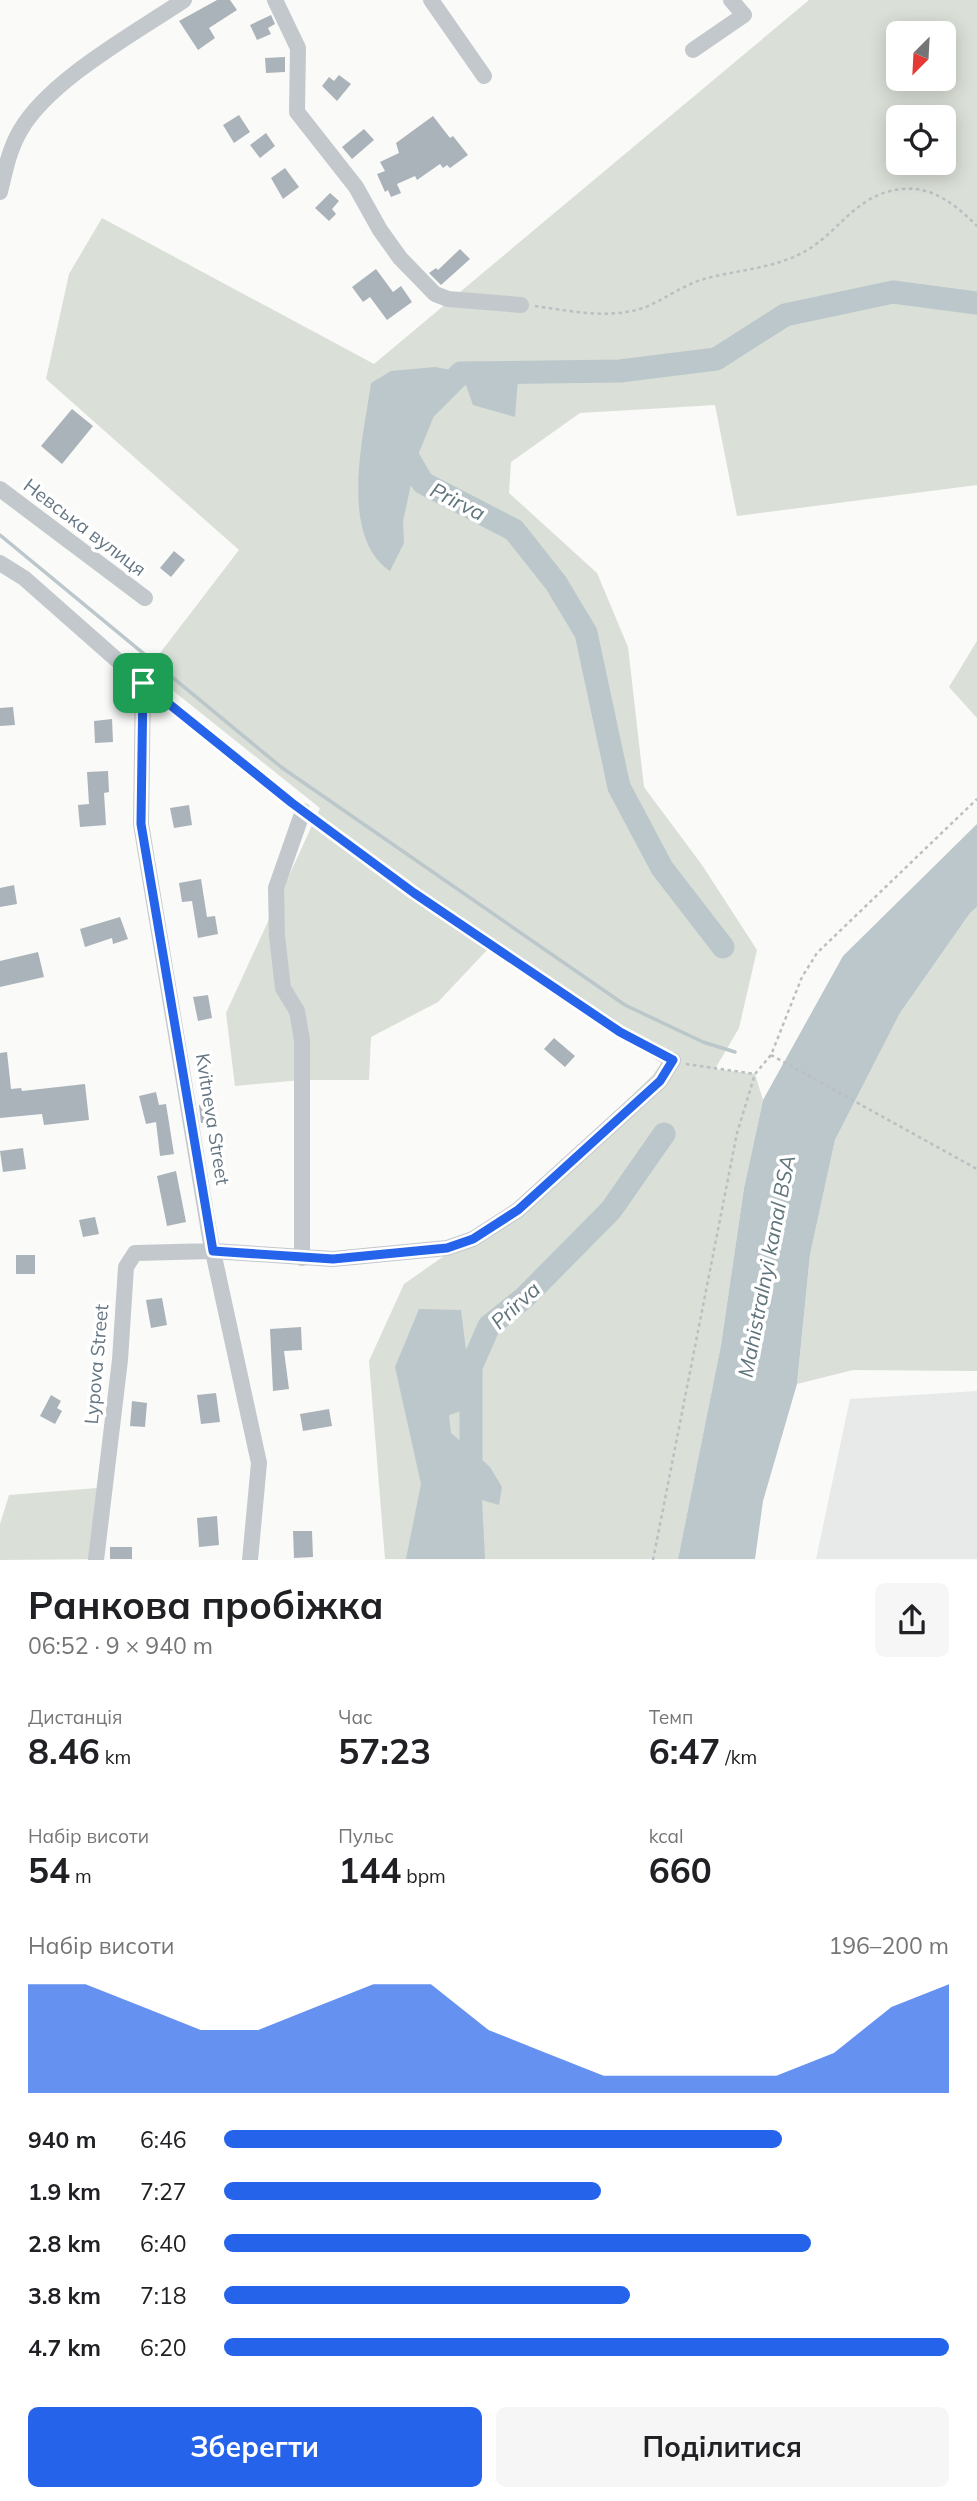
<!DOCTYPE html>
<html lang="uk">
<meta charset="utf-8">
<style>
:root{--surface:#fff;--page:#f6f6f6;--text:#202124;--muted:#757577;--accent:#2563eb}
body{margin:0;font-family:Mulish,sans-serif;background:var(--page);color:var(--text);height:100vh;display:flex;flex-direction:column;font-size:26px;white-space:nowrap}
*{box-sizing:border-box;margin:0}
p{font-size:23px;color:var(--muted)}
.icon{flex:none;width:38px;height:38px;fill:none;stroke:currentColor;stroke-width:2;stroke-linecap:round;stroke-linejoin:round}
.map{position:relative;height:1560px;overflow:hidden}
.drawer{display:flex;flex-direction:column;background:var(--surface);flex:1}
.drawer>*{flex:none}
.needle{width:46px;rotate:204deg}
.tools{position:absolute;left:886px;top:21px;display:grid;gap:14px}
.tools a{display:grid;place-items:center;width:70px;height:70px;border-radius:10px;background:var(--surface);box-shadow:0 4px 18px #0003;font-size:35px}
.pin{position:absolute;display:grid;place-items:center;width:60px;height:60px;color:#fff;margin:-30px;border-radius:14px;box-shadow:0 4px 10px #0006}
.round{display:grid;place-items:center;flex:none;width:74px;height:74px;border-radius:10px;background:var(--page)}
.head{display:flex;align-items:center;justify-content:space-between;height:119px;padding:0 28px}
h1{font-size:38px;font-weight:700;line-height:52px}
.stats{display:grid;grid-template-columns:repeat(3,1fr);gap:10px;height:119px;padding:7px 28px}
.stats div{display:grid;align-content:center}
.stats b{font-size:35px;font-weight:700}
.stats small{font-size:19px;font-weight:400}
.stats p{font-size:19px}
.chart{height:196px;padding:14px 28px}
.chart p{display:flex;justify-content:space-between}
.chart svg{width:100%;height:126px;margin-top:7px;fill:var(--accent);opacity:.7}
.cta{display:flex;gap:14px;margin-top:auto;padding:14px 28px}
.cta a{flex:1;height:80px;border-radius:10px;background:var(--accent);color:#fff;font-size:28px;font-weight:700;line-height:80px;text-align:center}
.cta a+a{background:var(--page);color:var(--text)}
ul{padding:0 28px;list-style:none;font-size:23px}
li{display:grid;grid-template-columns:112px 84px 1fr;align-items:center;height:52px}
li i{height:18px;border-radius:9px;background:var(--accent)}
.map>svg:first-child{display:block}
</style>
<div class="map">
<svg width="977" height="1560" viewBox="0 0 977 1560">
<rect width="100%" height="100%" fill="#fafaf8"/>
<path fill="#e8e9e9" d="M977,1391V1559H816L850,1399Z"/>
<path fill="#dadfd7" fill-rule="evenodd" d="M809,0H977V485L737,516L715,405L580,413L511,462L509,493L597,573L628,647L644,787L702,865L757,950L739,1028L715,1069L755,1074L763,1100L744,1188L721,1345L678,1559H385L369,1361L404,1284L524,1200L653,1075L661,1063L488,949L438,1002L371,1037L369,1080H302L235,1086L226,1013L320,808L147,670L239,550L46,379L69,274L102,218L374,364ZM898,33H943V79H898ZM898,117H943V163H898Z
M977,641V718L949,687Z
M977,907V1371L853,1370L797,1384L810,1255L835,1140L900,1013L970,913Z
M110,1487L103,1559L0,1560V1524L9,1495Z"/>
<path fill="#bbc7cb" d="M483,362L501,376L518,379L515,417L473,405L466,385L444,383L429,397L413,425L417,457L403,521L404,543L390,571C338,536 364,435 371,383L391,371L435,367L451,370Z
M977,824V907L970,913L900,1013L835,1140L810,1255L797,1384L763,1501L755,1559H678L721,1345L744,1188L763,1100L843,956Z
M419,1309L461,1310L473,1407L449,1415L451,1433L490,1467L502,1487L499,1505L482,1500L485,1559H406L421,1484L395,1367Z"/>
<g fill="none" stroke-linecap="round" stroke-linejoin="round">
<path stroke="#bbc7cb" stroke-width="3.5" d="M0,535L281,767L625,1005L703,1042L735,1052"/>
<path stroke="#bbc7cb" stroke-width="23" d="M723,947L662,868L619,787L586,633L556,583L514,530L423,483L406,454L424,410L461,373L620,371L716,359L785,315L893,292L977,303
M471,1479V1367L489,1326L524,1298L611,1210L664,1134"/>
</g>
<path fill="#aab3b9" d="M217,0H230L237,10L209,28L215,38L198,50L179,21Z
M271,15L275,24L268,28L271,34L257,40L250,25Z
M285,57V72L266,73L265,58Z
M339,75L351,84L337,101L322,86L329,77L334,81Z
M239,115L250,132L234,143L223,125Z
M433,116L450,138L453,136L468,155L450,168L447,165L443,168L440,164L417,180L415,176L397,184L401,193L391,197L388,190L385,192L377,174L385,171L380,162L399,153L396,143Z
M364,129L374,140L352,159L342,147Z
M266,133L275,146L260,158L250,145Z
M285,168L299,187L283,199L271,178Z
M330,193L339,201L332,209L336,214L329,221L315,208Z
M460,249L470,259L441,285L429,273L436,268L438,270Z
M376,269L393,292L401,286L412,302L387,320L370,297L363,302L352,287Z
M72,409L93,426L62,464L41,446Z
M174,551L185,560L171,577L160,568Z
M13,707L15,725L0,726V708Z
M112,719L113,742L95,743L94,721Z
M108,771L109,792L104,793L106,825L80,827L78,805L89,804L87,772Z
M189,805L192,825L174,828L170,808Z
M201,879L207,917L215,916L218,934L198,938L192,901L182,902L179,883Z
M14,885L17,904L0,907V888Z
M120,917L128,939L113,944L112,938L85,947L80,929Z
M38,952L44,977L0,987V961Z
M208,995L212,1018L198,1021L193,997Z
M554,1038L575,1056L565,1067L544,1049Z
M7,1052L11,1089L21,1088L22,1091L85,1084L89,1120L44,1125L42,1114L0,1118V1053Z
M156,1092L159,1105L166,1104L174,1154L160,1156L156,1122L146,1124L139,1096Z
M214,1103L216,1121L201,1123L199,1105Z
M23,1148L26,1169L3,1172L0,1151Z
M176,1171L186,1222L167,1226L157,1176Z
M95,1217L99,1234L83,1237L79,1220Z
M16,1255H35V1274H16Z
M162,1298L167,1325L151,1328L146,1300Z
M301,1327L302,1350L284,1351L289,1389L273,1391L270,1329Z
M216,1393L220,1422L201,1424L197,1395Z
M51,1395L61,1401L57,1408L62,1411L55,1424L40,1416Z
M132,1401L147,1403L145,1427L130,1426Z
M329,1409L332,1426L303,1431L300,1414Z
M217,1516L219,1545L199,1547L197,1518Z
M293,1531H312L313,1557L294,1558Z
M110,1547H132V1559H110Z"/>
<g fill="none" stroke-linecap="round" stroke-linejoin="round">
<path stroke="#bbbfc2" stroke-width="2.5" stroke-dasharray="3.5 3.5" stroke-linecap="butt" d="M535,306C571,311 610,320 646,307C665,299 683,285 704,279C736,270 771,269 802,253C840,233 855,193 903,189C933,186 957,206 977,226
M157,694L293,804
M315,820L414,893L620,1032L660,1054
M771,1055L977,1169
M686,1064L755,1074
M653,1560L737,1133L755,1074L771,1055L802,977L817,953L977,799"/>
<path stroke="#c3c8cc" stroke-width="16" d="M275,0L298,48L297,112L356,187L380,230L400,258L435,294L448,299L521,305
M431,0L484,76
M693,50L744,15L731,0
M0,192C5,171 9,150 20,131C49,80 135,33 184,0
M0,489L145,598
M0,563L24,578L143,683L141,824L210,1238L259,1463L250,1560
M302,1258V1040L297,1011L283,988L277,936L276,888L303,811
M96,1560L120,1360L126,1267L135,1253L213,1251L333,1259L447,1248L473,1239L518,1210L660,1081L673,1060"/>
</g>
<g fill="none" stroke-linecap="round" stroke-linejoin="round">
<defs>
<path id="route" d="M143,683L292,803L414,893L620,1032L673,1060L660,1081L518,1210L473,1239L447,1248L333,1259L213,1251L141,824Z"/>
</defs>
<use href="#route" stroke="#fff" stroke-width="14"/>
<use href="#route" stroke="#2563eb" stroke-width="9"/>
</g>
<g text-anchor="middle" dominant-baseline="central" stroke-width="7" stroke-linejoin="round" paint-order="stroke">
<g font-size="19" fill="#657683" stroke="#fff">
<text transform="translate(85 527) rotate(37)">Невська вулиця</text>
<text transform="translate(213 1119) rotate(81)">Kvitneva Street</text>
<text transform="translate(96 1364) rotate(-85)">Lypova Street</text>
</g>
<g font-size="21" font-style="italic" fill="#60757c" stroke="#fff">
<text transform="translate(458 501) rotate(27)">Prirva</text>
<text transform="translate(766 1266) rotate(-79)">Mahistralnyi kanal BSA</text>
<text transform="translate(515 1305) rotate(-43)">Prirva</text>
</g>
</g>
</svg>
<div class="tools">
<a><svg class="needle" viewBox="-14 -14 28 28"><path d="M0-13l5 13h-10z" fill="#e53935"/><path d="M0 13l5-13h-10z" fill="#757577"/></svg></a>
<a><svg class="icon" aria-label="locate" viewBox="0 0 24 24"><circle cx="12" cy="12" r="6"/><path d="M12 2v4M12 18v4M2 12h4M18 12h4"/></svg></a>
</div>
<div class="pin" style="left:143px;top:683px;background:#1e9e55"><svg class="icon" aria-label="arrive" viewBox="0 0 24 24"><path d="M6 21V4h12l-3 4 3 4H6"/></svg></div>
</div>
<section class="drawer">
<div class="head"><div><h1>Ранкова пробіжка</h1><p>06:52 · 9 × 940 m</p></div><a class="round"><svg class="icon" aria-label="share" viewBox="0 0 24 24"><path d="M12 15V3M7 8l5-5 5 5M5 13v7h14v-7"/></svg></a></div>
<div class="stats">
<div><p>Дистанція</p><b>8.46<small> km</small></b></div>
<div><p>Час</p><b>57:23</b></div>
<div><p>Темп</p><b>6:47<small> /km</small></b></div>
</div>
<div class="stats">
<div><p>Набір висоти</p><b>54<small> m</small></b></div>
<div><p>Пульс</p><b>144<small> bpm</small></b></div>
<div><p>kcal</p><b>660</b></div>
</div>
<div class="chart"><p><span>Набір висоти</span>196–200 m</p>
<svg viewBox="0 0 160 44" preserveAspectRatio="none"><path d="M0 44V6L10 6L20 14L30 22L40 22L50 14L60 6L70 6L80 22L90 30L100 38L110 38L120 38L130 38L140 30L150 14L160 6V44z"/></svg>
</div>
<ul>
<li><b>940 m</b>6:46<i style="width:77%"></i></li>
<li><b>1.9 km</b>7:27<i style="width:52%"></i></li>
<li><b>2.8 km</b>6:40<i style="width:81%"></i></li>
<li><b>3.8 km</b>7:18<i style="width:56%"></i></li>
<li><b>4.7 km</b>6:20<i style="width:100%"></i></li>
</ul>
<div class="cta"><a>Зберегти</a><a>Поділитися</a></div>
</section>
